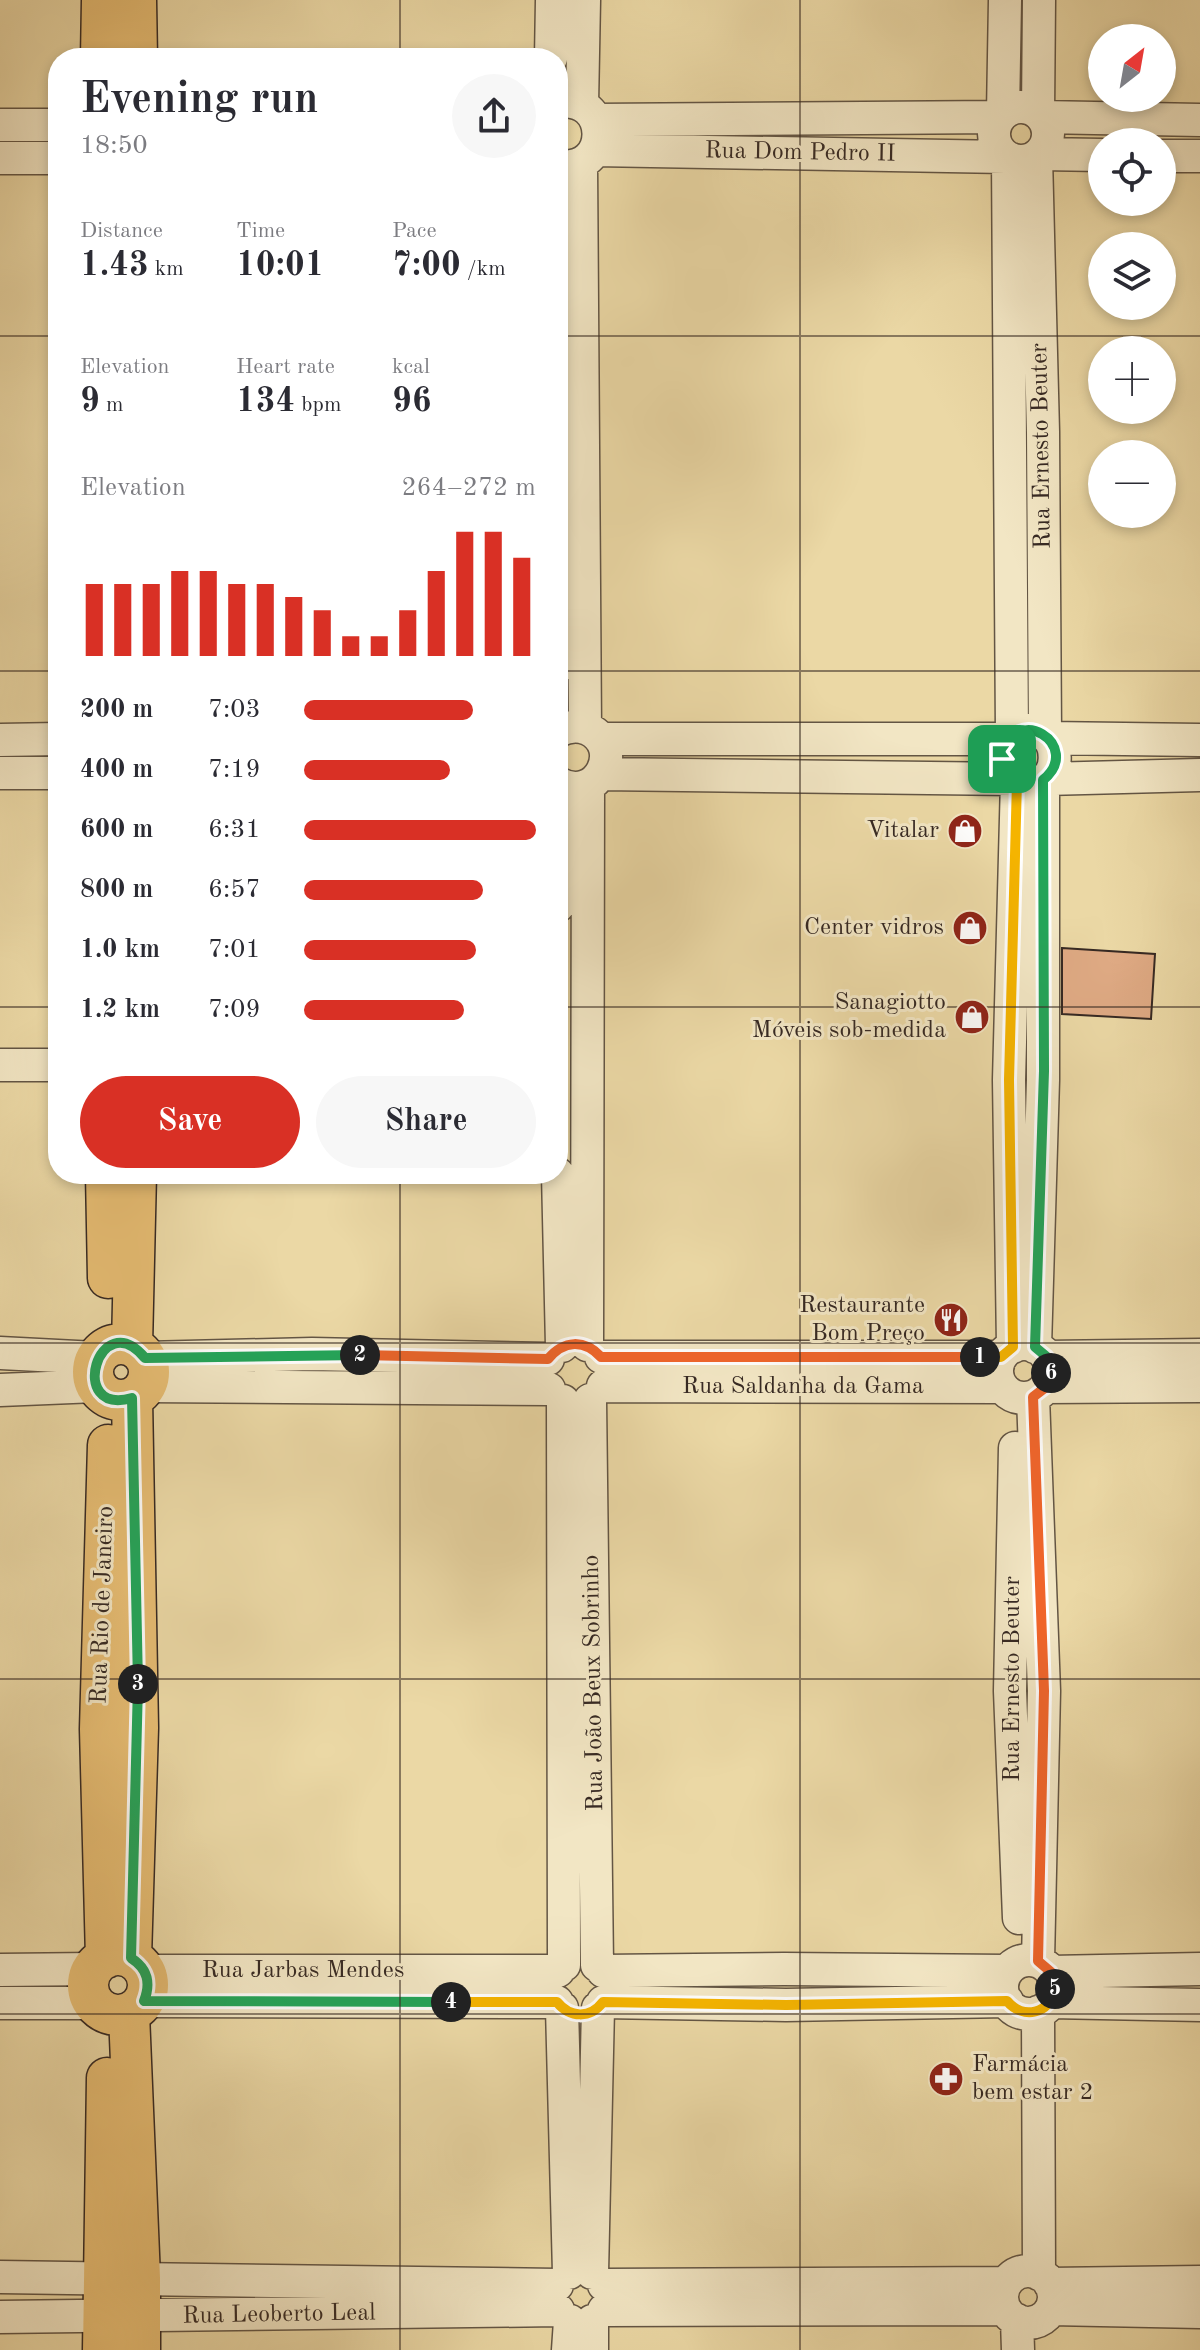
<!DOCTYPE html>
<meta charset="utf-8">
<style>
:root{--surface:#fff;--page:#f7f7f7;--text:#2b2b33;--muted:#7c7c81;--accent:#d93025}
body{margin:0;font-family:"Old Standard TT",serif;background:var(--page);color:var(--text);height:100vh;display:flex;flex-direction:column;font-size:30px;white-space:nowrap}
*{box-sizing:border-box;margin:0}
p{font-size:26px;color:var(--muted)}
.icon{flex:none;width:44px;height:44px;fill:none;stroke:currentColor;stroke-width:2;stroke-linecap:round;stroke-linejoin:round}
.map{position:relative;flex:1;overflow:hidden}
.drawer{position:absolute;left:48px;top:48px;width:520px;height:1136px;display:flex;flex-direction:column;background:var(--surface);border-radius:32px;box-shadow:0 4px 12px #0003}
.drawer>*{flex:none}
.needle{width:52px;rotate:31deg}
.controls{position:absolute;left:1088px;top:24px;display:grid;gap:16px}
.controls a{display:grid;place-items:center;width:88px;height:88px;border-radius:50%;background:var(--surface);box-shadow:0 4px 12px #0003;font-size:40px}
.pin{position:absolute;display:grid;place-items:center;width:68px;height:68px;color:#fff;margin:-34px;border-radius:16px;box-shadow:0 4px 12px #0006}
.km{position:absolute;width:40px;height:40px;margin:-20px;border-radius:50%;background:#222;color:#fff;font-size:22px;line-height:40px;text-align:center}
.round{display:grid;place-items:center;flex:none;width:84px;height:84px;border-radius:42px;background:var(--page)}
.overview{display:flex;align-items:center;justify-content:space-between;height:136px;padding:0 32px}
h1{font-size:44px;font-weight:700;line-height:60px}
.metrics{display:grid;grid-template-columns:repeat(3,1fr);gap:12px;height:136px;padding:8px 32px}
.metrics div{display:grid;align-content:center}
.metrics b{font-size:34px;font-weight:700}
.metrics small{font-size:22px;font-weight:400}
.metrics p{font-size:22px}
.chart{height:224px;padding:16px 32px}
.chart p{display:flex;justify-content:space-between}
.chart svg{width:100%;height:144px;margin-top:8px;stroke:var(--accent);stroke-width:6}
.button{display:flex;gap:16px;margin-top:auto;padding:16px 32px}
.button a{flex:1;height:92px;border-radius:48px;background:var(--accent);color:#fff;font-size:32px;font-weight:700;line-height:92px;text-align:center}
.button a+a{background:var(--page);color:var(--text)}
ul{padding:0 32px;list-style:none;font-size:26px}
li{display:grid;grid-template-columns:128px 96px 1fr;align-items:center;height:60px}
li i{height:20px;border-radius:10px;background:var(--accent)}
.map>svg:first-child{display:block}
</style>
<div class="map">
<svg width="1200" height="2350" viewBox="0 0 1200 2350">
<rect width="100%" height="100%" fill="#ebd8a5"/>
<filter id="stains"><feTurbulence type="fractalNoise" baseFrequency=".0025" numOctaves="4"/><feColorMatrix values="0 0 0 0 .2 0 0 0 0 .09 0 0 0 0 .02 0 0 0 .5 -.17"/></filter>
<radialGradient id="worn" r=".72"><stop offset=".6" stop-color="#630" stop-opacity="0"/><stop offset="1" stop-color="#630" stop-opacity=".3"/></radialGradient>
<path fill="#dfaa84" stroke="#362923" stroke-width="2" d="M1062,948L1155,954L1151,1019L1062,1014Z"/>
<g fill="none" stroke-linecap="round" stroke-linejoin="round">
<defs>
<path id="minor" d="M551,58L552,0
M558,102C611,94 613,173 558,166
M582,105L584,0
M994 134a27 27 0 1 1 54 0a27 27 0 1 1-54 0Z
M1003,113L1005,0
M1038,113L1039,0
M1042,117L1200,120
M596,120L999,117
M0,125H58
M595,150L1005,157
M1040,154L1102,155
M1162,156H1200
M1036,157L1043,432L1045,735
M0,158H58
M1008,158L1012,736
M581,164L585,728
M558,460L563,664
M558,731C568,726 578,725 588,729C626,747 598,805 558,783
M1048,738L1200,740
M601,739H1009
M0,740L58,739
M0,773H58
M601,774L1013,779C1067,806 1068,715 1019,732C998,740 1000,765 1013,779
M1046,779L1200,775
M558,906L562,785
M0,1065H58
M558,1174L562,1346
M997 1371a27 27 0 1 1 54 0a27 27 0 1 1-54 0Z
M587,1345L588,786
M1013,1347L1009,1080L1017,781
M1035,1347L1043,1080V780
M0,1353L96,1358
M601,1357H1001
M1047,1357L1200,1355
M145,1358L312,1354L548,1359
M145,1386L549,1389
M603,1386L1002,1387
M1046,1387L1200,1386
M0,1390L96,1386
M1033,1397L1044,1691L1038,1961
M590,1400L597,1965
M563,1401L564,1965
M1015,1448L1010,1691L1019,1918
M1002 1987a27 27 0 1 1 54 0a27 27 0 1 1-54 0Z
M0,1970L93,1969
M145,1971H558
M603,1971L784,1969L1007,1971
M1051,1972L1200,1969
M144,2001L557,2002
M603,2002L786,2005L1007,2001
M1051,2002L1200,2005
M0,2003H93
M562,2008L569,2273
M1038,2012L1039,2274
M1002 2297a26 26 0 1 1 52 0a26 26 0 1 1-52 0Z
M592,2273L598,2008
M0,2277L557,2285
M1050,2284L1200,2282
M604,2285L1006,2283
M1051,2309L1200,2312
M604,2310L1005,2309
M0,2317L558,2310
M1017,2320L1018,2350
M592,2321V2350
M568,2350L570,2321"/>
<path id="major" d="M136,0L137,58
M101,58L102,0
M106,1174L108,1278
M93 1372a28 28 0 1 1 56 0a28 28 0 1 1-56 0Z
M132,1346L136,1174
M88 1985a30 30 0 1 1 60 0a30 30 0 1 1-60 0Z
M106,1958L100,1729L108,1445
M131,1958L138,1728L132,1398
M129,2014L140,2278V2350
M103,2350L107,2078"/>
</defs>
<use href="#minor" stroke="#635544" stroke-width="35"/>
<use href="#major" stroke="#362923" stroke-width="43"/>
<use href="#minor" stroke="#f2e6c4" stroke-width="32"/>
<use href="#major" stroke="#e6bc72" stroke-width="40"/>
</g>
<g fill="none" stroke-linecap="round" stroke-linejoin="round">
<defs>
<path id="split-1" d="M980,1357H1001L1013,1347L1009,1080L1017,781L1006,771L1002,759"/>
<path id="split-2" d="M360,1355L548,1359C564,1340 584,1339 601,1357H980"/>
<path id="split-3" d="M138,1684L132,1398C66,1417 99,1303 145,1358L360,1355"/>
<path id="split-4" d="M138,1684L131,1958C148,1969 151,1983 144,2001L451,2002"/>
<path id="split-5" d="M451,2002H557C570,2018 590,2019 603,2002L786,2005L1007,2001C1023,2020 1050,2014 1055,1989"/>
<path id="split-6" d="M1051,1373L1046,1387L1033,1397L1044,1691L1038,1961L1051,1972L1055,1989"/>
<path id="split-7" d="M1002,759C1013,699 1085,746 1043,780L1044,1071L1035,1347L1047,1357L1051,1373"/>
</defs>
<use href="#split-1" stroke="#fff" stroke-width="16"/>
<use href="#split-2" stroke="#fff" stroke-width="16"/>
<use href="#split-3" stroke="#fff" stroke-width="16"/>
<use href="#split-4" stroke="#fff" stroke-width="16"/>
<use href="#split-5" stroke="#fff" stroke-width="16"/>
<use href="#split-6" stroke="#fff" stroke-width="16"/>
<use href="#split-7" stroke="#fff" stroke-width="16"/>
<use href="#split-1" stroke="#f5b400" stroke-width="10"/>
<use href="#split-2" stroke="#f0652b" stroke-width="10"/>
<use href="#split-3" stroke="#22a559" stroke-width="10"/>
<use href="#split-4" stroke="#22a559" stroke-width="10"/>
<use href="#split-5" stroke="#f5b400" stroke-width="10"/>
<use href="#split-6" stroke="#f0652b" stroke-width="10"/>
<use href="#split-7" stroke="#22a559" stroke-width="10"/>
</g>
<path fill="none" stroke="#362923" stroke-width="2" stroke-opacity="0.55" d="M400,0V58M800,0V2350M0,336H58M558,336H1200M0,671H58M558,671H1200M0,1007H58M558,1007H1200M400,1174V2350M0,1343H1200M0,1679H1200M0,2014H1200"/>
<defs>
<symbol id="shop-disc" viewBox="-11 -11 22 22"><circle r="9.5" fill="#8f2418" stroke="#f2e6c4"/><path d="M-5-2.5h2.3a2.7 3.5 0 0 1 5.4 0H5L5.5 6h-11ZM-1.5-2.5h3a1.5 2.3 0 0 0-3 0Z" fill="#fff"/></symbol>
<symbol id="restaurant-disc" viewBox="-11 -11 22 22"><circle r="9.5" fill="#8f2418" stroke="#f2e6c4"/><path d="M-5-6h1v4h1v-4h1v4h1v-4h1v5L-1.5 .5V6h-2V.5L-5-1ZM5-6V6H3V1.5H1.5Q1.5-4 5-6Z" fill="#fff"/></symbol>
<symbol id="pharmacy-disc" viewBox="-11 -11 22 22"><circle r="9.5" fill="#8f2418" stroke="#f2e6c4"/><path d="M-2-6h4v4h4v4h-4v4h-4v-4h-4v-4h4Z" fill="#fff"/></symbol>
</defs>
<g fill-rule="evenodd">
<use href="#shop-disc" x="945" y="811" width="40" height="40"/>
<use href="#shop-disc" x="950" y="908" width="40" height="40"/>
<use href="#shop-disc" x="952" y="997" width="40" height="40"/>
<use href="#restaurant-disc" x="931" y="1300" width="40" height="40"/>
<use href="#pharmacy-disc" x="926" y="2059" width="40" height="40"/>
</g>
<g text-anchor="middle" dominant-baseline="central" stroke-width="6" stroke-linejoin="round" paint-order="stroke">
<g font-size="24" fill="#362923" stroke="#f2e6c4">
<text transform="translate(800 153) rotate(1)">Rua Dom Pedro II</text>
<text transform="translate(1042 446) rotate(-91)">Rua Ernesto Beuter</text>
<text x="803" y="1387">Rua Saldanha da Gama</text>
<text transform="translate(103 1605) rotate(-88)">Rua Rio de Janeiro</text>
<text transform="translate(1013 1679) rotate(-90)">Rua Ernesto Beuter</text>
<text transform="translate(594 1683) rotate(-91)">Rua João Beux Sobrinho</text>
<text x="303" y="1971">Rua Jarbas Mendes</text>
<text transform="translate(279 2315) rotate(-1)">Rua Leoberto Leal</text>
</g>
<g font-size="24" fill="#362923" stroke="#f2e6c4" text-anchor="end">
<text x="939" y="831">Vitalar</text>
<text x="944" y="928">Center vidros</text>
<text x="946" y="1003">Sanagiotto<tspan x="946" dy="28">Móveis sob-medida</tspan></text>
<text x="925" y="1306">Restaurante<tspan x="925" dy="28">Bom Preço</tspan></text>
<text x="972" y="2065" text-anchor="start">Farmácia<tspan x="972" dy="28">bem estar 2</tspan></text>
</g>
</g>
<rect width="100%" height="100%" filter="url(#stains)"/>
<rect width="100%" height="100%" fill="url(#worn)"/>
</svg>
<div class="controls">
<a><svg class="needle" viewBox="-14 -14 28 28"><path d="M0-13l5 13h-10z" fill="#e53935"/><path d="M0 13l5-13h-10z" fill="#7c7c81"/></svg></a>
<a><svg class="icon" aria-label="locate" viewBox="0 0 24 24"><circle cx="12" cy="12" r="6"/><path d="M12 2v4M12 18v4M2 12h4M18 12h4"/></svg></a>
<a><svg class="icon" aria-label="layers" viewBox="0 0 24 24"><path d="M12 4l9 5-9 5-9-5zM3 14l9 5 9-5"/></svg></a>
<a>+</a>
<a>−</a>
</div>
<div class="pin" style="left:1002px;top:759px;background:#1e9e55"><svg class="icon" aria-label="arrive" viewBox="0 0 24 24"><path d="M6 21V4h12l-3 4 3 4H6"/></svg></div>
<b class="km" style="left:980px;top:1357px">1</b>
<b class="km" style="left:360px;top:1355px">2</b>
<b class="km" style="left:138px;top:1684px">3</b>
<b class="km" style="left:451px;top:2002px">4</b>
<b class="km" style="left:1055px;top:1989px">5</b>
<b class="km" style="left:1051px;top:1373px">6</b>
<section class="drawer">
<div class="overview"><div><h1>Evening run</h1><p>18:50</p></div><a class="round"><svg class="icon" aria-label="share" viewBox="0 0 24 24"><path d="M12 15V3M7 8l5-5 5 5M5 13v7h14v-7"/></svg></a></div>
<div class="metrics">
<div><p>Distance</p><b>1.43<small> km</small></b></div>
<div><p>Time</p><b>10:01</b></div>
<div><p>Pace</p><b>7:00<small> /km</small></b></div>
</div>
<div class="metrics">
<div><p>Elevation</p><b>9<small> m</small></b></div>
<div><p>Heart rate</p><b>134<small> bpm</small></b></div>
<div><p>kcal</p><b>96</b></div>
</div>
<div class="chart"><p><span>Elevation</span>264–272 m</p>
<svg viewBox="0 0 160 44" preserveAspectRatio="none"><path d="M5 44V22M15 44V22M25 44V22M35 44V18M45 44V18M55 44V22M65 44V22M75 44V26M85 44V30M95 44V38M105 44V38M115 44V30M125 44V18M135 44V6M145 44V6M155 44V14"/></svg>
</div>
<ul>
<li><b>200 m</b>7:03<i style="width:73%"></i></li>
<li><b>400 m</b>7:19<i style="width:63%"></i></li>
<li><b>600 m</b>6:31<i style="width:100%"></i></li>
<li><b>800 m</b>6:57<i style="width:77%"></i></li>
<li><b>1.0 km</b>7:01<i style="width:74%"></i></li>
<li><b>1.2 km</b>7:09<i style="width:69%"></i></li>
</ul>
<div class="button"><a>Save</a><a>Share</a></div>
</section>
</div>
